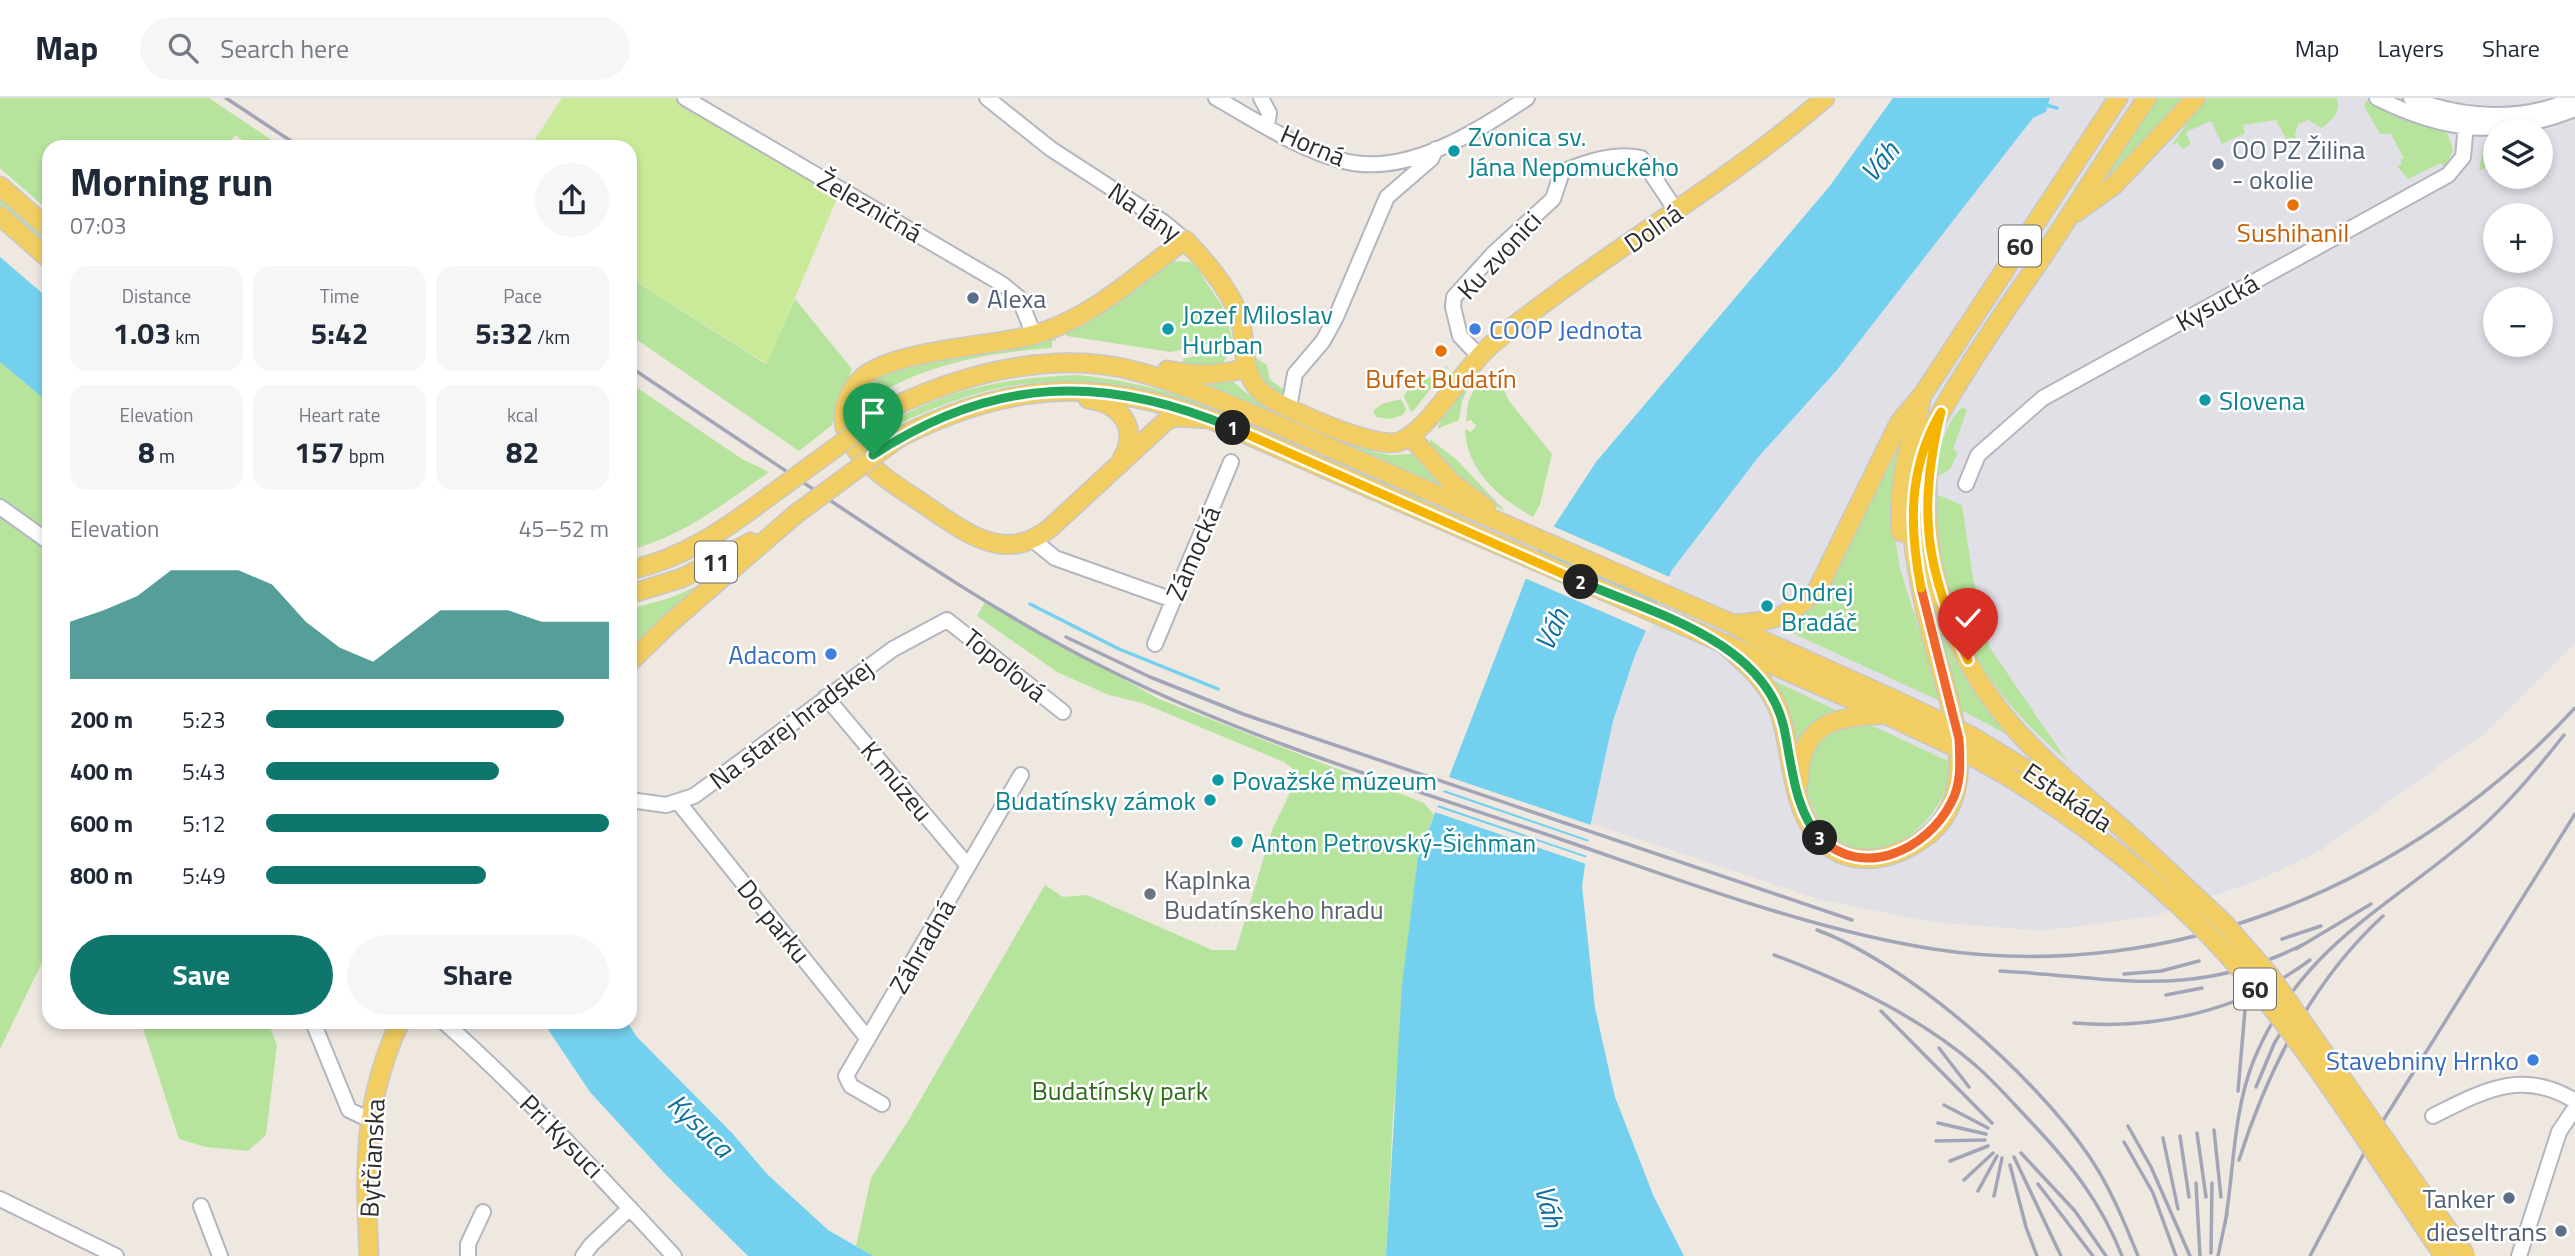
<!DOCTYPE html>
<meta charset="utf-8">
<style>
:root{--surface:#fff;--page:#f6f6f7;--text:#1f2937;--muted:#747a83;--line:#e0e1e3;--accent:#0f766e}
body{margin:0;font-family:"Titillium Web",sans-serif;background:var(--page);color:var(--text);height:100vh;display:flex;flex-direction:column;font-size:26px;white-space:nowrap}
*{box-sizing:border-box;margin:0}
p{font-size:23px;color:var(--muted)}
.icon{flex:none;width:38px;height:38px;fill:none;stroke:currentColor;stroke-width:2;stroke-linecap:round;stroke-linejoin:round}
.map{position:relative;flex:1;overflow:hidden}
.panel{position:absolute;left:42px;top:42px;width:595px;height:889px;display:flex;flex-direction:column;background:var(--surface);border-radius:21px;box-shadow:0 4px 10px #0003}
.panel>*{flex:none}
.tools{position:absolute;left:2483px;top:21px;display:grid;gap:14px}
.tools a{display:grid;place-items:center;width:70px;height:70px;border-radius:50%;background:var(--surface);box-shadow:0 4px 10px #0003;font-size:35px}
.pin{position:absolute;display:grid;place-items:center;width:60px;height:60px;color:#fff;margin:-72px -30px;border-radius:50% 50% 50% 0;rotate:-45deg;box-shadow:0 0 7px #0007}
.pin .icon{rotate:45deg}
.km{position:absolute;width:35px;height:35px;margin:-18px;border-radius:50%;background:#222;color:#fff;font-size:19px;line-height:35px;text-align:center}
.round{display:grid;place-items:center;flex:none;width:74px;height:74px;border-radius:37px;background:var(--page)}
.overview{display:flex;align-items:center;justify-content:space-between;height:119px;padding:0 28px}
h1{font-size:38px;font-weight:700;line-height:52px}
.figures{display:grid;grid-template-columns:repeat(3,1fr);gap:10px;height:119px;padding:7px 28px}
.figures div{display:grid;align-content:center;border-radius:18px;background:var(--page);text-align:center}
.figures b{font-size:30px;font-weight:700}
.figures small{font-size:19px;font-weight:400}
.figures p{font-size:19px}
.chart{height:196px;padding:14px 28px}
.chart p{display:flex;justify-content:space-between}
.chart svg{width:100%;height:126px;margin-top:7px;fill:var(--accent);opacity:.7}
.cta{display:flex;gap:14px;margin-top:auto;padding:14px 28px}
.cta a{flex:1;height:80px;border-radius:42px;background:var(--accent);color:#fff;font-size:28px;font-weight:700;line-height:80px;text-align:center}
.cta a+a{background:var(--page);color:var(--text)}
ul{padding:0 28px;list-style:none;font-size:23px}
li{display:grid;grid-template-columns:112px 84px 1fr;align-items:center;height:52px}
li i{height:18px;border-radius:9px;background:var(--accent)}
header{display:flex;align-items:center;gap:42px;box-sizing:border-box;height:98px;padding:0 35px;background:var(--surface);border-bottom:2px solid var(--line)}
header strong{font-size:33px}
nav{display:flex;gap:38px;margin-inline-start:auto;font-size:24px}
.search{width:490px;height:63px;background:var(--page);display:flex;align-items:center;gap:18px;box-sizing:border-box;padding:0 24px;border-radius:38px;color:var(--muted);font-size:26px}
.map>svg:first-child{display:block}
</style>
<header>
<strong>Map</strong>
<div class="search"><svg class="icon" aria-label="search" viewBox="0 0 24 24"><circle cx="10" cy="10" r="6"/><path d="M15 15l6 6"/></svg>Search here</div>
<nav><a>Map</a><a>Layers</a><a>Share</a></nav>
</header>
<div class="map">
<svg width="2575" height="1158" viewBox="0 0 2575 1158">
<rect width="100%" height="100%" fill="#eee8e0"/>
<path fill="#e2e0e7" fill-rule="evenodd" d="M2050,0H2575V545L2485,635L2320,753L2259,782L2154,818L2042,833L1932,824L1821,802L1591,725L1613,623L1634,560L1672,472L1760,357L1837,272L2033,20L2046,14ZM2496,33H2541V79H2496ZM2496,117H2541V163H2496ZM2496,201H2541V247H2496Z"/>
<path fill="#b6e49d" d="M0,0H209L282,49H253L235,37L226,49H49V113L0,70Z
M2158,0H2187L2088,102L2087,101Z
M2208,0H2337C2341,15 2333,21 2322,30L2308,22L2298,26L2295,37L2298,44L2290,48L2276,22L2243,27L2245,35L2222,46L2211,23L2186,34L2191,46L2182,51L2178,44L2171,48L2187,25L2186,22Z
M2371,1L2447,35L2453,52L2445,70L2441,65L2408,81L2397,68L2402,66L2400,61H2404L2391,36H2380L2364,8L2366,3Z
M2495,46V64L2479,73L2483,49Z
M0,99L49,143V151L0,108Z
M1174,163L1190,164L1196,169L1226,214L1232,241L1171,254L1067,238L1065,235L1111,208L1166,165Z
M630,180L766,266L795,201L852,271L832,327L799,353L630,237Z
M1055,239L1056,243H1052V250C982,255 912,268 855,312C873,254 969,261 1018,250C1031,247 1043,243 1055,239Z
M1218,252L1230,254L1221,268L1182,265L1183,261Z
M1253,258L1267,267L1270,282L1287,294L1286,300C1265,290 1256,280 1253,258Z
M0,264L49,305V850L0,951Z
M1449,267L1415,311L1411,314L1404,298L1407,293Z
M1475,276L1462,303L1459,322L1437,331L1449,305Z
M1079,277C1199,289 1308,349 1418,397L1421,401C1403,401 1344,370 1323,361C1161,292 1065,243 893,329L890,325C948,290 1012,279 1079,277Z
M1480,279L1495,285L1505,294L1509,303L1552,356L1540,406L1533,419C1498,399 1467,373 1465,331L1471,334L1476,328L1471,322L1466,324L1468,304Z
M1231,282L1255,302L1374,354L1391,357L1414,356L1449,393L1197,285Z
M630,285L742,361L769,374C725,405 683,438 630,452Z
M1401,301L1406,311L1403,317L1390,321L1376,319L1373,313L1382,306Z
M1963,309L1967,312L1953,351L1958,355L1950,371L1936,380L1938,397L1962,407L1973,480L1990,550L2068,664C2000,605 1952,543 1939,451C1935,423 1932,399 1936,371C1939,352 1947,321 1963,309Z
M1905,330L1898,357L1894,399V434L1900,471L1942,604L1779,529L1813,507Z
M1430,341L1457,362L1506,414L1476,397L1431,353Z
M713,481L630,558V511L670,500Z
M1924,488H1928L1947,539L2012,639L1961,612Z
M985,504L1159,601L1424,705L1434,717L1418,759L1393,1018L1386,1158H873L856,1148L871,1080L908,1023L1045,787L1063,799L1087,797L1212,852H1236L1272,732L1299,676L1284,664L1142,605L1109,597L1057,574L977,518Z
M1772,582L1840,614L1797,656L1770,583Z
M1853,624L1875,629L1950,664C1950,737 1847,793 1813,709C1808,699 1803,684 1805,672C1806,662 1812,651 1815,641Z
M141,924H268L277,947L266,1037L248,1053L206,1049L179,1041Z"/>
<path fill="#c9eb99" d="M562,0H679L838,98L767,266L630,180V49H530Z"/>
<path fill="#74d0ef" d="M1893,0H2050L2046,14L2033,20L1837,272L1760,357L1672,472L1634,560L1613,623L1591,725L1582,788L1595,910L1615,999L1654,1099L1684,1158H1386L1402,887L1418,759L1535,457L1596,364L1829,89Z
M0,159L49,201V305L0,264Z
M543,924H627L637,939L732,1035L767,1076L828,1132L873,1158H748L667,1078L590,994Z"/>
<path fill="#eee8e0" d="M1550,427L1672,480L1661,505L1535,450Z
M1532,456L1660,508L1649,534L1522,479Z
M1446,678L1594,728L1592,743L1441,691Z
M1440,693L1592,745L1590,759L1435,706Z
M1434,708L1590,761L1589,767L1432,713Z"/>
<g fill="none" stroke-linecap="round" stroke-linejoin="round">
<path stroke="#74d0ef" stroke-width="3.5" d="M2045,7L2057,10
M1030,506L1119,551L1218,591"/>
<defs>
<path id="minor" d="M685,0L1002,186L1019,200L1034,237
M987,0L1051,51L1162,123L1185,142
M1216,0C1255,22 1297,50 1340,62C1404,81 1476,34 1527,0
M1261,0L1269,15L1267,27
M2377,0C2447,35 2502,40 2575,11
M2411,0C2462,21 2524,24 2575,0
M1479,258L1460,238L1453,209L1454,199L1493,156L1553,101L1562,74C1586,64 1615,54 1641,60L1677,114
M1289,309L1295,276L1323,243L1336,219L1387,99L1431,61L1436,51
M1966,386L1978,357L2043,300L2448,77L2463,59L2467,15
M0,409L49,444
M1033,442L1055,460L1173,502
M1155,546L1231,364
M826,599L968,768
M630,702L666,707L694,698L893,551L947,522L1063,614
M679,705L868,941
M313,924L349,1012L368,1021
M444,924C526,997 600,1078 674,1158
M882,1006L851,988L846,978L1021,677
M2433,1018C2483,993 2522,970 2575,1003
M0,1101L116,1158
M201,1108L220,1158
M468,1158V1146L483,1114
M583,1158L591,1147L630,1110
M2519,1158L2559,1034L2575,1010"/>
<path id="major" d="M0,88L49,131
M2075,115L2113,88L2196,0
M0,118L49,161
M1167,272C1196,278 1217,278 1246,270
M1088,301C1120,305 1140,329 1122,361
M887,312C960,276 1054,251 1135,273C1177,284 1216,301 1255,317L1733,526L1755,539L1893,601
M1211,321L1176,319L1167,322L1049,431C1032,443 1016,450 995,445C970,440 946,421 925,407C885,380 811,338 860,282C887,252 991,249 1033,237C1092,221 1137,176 1185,142C1206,164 1226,187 1238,215C1249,244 1237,276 1265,297C1286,312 1375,351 1398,344C1427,336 1464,269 1492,246C1598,158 1720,91 1825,0
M900,339C1023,277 1115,281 1239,333L1887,617
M1411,339L1451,384L1486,410
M1928,373C1920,464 1951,556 2010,625C2050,672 2101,710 2146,752
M1901,434C1897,388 1909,346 1921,303
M630,472C682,461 726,431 768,399
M630,496L682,480L751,444
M1733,526C1773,524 1788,519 1817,492L1899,325L1923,296L2118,0
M1724,546C1746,566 1769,585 1779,613C1795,658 1788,721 1832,751C1852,764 1878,763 1899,754C1990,716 1955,624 1936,555C1928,527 1922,498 1917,469C1910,429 1911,387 1923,348C1929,332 1940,317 1948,302C1973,260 2000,220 2028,180C2069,121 2106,59 2147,0
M630,564L670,525L796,416
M1971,638L2078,703
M1963,653L2009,679
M1799,684C1799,628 1832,618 1880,617
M369,1158C365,1071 362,1005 400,924"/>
</defs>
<use href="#minor" stroke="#b3b6c0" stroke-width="18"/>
<use href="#major" stroke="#c8c8c8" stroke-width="21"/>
<use href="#minor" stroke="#fff" stroke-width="14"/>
<use href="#major" stroke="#f1cd62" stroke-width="18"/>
<path stroke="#a2a5b7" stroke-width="3.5" d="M226,0L300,49
M630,269C699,315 768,361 837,407C924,465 1011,523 1105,570C1250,643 1407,689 1560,741C1677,781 1811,832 1933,851C2172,888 2413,785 2575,610
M1066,539L1150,579L1243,616L1852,822
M1817,832C1909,866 2034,977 2089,1058C2110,1089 2124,1123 2138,1158
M2282,841L2321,828
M2296,851L2371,806
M1774,857C1844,883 1917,917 1974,966C1994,983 2012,1004 2030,1023C2070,1065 2101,1104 2122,1158
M2000,873C2116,879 2191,903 2302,847
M2124,876L2161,873L2199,863
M2166,897L2202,890
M1881,913L1992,1025
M2074,925C2157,932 2243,912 2310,862
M1939,950L1969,989
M2256,989L2274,946L2291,917
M2238,993L2245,912
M1944,1007L1988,1030
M1938,1025L1986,1036
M2128,1028L2151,1069L2190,1158
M2214,1032L2221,1099
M2197,1035L2206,1099
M2180,1038L2189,1099
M2163,1040L2178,1111
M1936,1043L1985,1042
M2124,1044L2153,1095L2176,1158
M2021,1055L2075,1113L2106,1158
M2014,1059L2061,1158
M2239,1062C2268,971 2312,883 2383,818
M1950,1063L1988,1048
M2010,1067L2026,1129L2037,1158
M1964,1082L1993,1055
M2196,1085L2200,1158
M2038,1086L2093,1158
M1978,1093L1997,1058
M1994,1098L2002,1060
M2225,1126C2234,1072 2233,1016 2253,964C2299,851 2380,815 2467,742C2504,711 2534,675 2564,637
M2211,1155L2212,1085
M2218,1158L2227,1115
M2310,1158L2371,1042L2575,716"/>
<defs>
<path id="major-bridge" d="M768,399L887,312
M796,416L900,339
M1893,601L1971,638
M1887,617L1963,653
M2009,679C2081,724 2149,775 2209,837C2300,932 2369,1049 2444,1158
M2146,752L2224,825L2271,879L2466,1158"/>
</defs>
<use href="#major-bridge" stroke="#c8c8c8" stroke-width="21" stroke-linecap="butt"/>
<use href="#major-bridge" stroke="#f1cd62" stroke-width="18"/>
</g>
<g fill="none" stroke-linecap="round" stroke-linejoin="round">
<defs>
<path id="split-1" d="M873,357C993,278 1104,276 1233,330"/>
<path id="split-2" d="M1233,330L1581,484"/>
<path id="split-3" d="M1581,484C1653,515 1765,543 1784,630C1792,667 1794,711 1820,740"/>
<path id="split-4" d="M1820,740C1863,782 1927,752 1951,705C1962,685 1960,663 1959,641L1921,490"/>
<path id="split-5" d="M1921,490C1909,429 1908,369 1941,314C1917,411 1925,472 1968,562"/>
</defs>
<use href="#split-1" stroke="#fff" stroke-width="14"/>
<use href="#split-2" stroke="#fff" stroke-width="14"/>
<use href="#split-3" stroke="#fff" stroke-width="14"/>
<use href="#split-4" stroke="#fff" stroke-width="14"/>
<use href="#split-5" stroke="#fff" stroke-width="14"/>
<use href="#split-1" stroke="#22a559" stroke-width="9"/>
<use href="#split-2" stroke="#f5b400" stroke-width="9"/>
<use href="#split-3" stroke="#22a559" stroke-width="9"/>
<use href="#split-4" stroke="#f0652b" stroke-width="9"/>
<use href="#split-5" stroke="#f5b400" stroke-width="9"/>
</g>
<g fill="#0f9aa8" stroke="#fff" stroke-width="2.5">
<circle cx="1454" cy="53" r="7"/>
<circle cx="1168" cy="231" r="7"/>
<circle cx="2205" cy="302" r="7"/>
<circle cx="1767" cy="508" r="7"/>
<circle cx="1218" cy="682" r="7"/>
<circle cx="1210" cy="702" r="7"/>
<circle cx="1237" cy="744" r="7"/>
</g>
<g fill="#5c6f8a" stroke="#fff" stroke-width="2.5">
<circle cx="2218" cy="66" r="7"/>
<circle cx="973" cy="200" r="7"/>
<circle cx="2509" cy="1100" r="7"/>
<circle cx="2561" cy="1133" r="7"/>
</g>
<g fill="#e8710a" stroke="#fff" stroke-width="2.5">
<circle cx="2293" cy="107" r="7"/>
<circle cx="1441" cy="253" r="7"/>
</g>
<g fill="#3f7fe0" stroke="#fff" stroke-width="2.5">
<circle cx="1475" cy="231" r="7"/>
<circle cx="831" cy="556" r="7"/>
<circle cx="2533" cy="962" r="7"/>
</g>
<circle fill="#6b7280" stroke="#fff" stroke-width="2.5" cx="1150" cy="796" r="7"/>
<g text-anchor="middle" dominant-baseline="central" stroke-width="5" stroke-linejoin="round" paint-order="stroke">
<g fill="#fff" stroke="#6c6c6c" stroke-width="2">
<rect x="1999" y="127.5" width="42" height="41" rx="5"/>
<rect x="695" y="443.5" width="42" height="41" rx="5"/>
<rect x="2234" y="870.5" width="42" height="41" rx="5"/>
</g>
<g font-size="24" font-weight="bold" fill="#2d2d2d">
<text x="2020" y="148">60</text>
<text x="716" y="464">11</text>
<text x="2255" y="891">60</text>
</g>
<g font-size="26" fill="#0d838f" stroke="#fff" text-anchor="start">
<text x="1468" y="38">Zvonica sv.<tspan x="1468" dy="30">Jána Nepomuckého</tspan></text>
<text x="1182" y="216">Jozef Miloslav<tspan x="1182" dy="30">Hurban</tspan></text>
<text x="2219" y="302">Slovena</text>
<text x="1781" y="493">Ondrej<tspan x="1781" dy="30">Bradáč</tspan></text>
<text x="1232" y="682">Považské múzeum</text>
<text x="1196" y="702" text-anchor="end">Budatínsky zámok</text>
<text x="1251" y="744">Anton Petrovský-Šichman</text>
</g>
<g font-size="26" fill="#2d2d2d" stroke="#fff">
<text transform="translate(1313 47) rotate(23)">Horná</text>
<text transform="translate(870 108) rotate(30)">Železničná</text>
<text transform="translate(1145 114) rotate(35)">Na lány</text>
<text transform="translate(1653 130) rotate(-35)">Dolná</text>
<text transform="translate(1499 157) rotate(-47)">Ku zvonici</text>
<text transform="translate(2217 204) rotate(-29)">Kysucká</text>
<text transform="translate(1193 455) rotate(-67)">Zámocká</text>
<text transform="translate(1005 567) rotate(39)">Topoľová</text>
<text transform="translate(791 626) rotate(-37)">Na starej hradskej</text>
<text transform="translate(897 683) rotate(50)">K múzeu</text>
<text transform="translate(2068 699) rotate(34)">Estakáda</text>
<text transform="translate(774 823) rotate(51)">Do parku</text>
<text transform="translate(922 848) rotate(-60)">Záhradná</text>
<text transform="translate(562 1038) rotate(45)">Pri Kysuci</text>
<text transform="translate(372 1060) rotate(-87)">Bytčianska</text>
</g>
<g font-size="26" fill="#4e5e75" stroke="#fff" text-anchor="start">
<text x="2232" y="51">OO PZ Žilina<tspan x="2232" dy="30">- okolie</tspan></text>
<text x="987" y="200">Alexa</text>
<text x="2495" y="1100" text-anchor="end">Tanker</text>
<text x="2547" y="1133" text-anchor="end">dieseltrans</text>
</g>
<g font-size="26" fill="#c56008" stroke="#fff">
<text x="2293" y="134">Sushihanil</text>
<text x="1441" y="280">Bufet Budatín</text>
</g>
<g font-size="26" fill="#366cbe" stroke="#fff" text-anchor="end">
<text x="1489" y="231" text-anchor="start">COOP Jednota</text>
<text x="817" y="556">Adacom</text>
<text x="2519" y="962">Stavebniny Hrnko</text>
</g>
<g font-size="26" fill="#5b616d" stroke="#fff" text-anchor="start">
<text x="1164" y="781">Kaplnka<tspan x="1164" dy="30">Budatínskeho hradu</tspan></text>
</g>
<g font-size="26" fill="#2d6c1b" stroke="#fff">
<text x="1120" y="992">Budatínsky park</text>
</g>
<g font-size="28" font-style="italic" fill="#0e70a0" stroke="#fff">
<text transform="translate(1879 63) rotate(-50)">Váh</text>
<text transform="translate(1551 531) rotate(-65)">Váh</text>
<text transform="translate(701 1027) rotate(44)">Kysuca</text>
<text transform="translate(1550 1108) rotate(76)">Váh</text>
</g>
</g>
</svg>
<div class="tools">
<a><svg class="icon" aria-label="layers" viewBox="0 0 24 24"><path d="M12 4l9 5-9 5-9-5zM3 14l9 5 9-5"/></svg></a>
<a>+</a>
<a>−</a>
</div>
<div class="pin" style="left:873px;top:357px;background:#1e9e55"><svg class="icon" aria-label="arrive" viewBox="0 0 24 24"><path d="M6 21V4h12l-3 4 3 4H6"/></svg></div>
<div class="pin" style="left:1968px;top:562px;background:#d93025"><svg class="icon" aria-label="check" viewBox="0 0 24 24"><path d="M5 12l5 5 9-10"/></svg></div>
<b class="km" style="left:1233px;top:330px">1</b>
<b class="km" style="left:1581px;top:484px">2</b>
<b class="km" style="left:1820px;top:740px">3</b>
<section class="panel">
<div class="overview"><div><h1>Morning run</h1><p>07:03</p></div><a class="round"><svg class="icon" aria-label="share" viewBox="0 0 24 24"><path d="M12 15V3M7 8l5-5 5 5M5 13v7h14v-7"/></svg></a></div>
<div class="figures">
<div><p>Distance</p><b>1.03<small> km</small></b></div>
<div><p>Time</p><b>5:42</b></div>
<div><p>Pace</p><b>5:32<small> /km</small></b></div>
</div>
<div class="figures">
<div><p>Elevation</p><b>8<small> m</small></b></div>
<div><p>Heart rate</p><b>157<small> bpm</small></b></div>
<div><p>kcal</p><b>82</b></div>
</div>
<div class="chart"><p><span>Elevation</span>45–52 m</p>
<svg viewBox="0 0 160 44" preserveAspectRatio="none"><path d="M0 44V24L10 20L20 15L30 6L40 6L50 6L60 11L70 24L80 33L90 38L100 29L110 20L120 20L130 20L140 24L150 24L160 24V44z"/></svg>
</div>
<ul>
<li><b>200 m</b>5:23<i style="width:87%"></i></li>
<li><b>400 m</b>5:43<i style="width:68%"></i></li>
<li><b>600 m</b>5:12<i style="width:100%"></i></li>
<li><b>800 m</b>5:49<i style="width:64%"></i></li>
</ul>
<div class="cta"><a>Save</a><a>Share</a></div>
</section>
</div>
